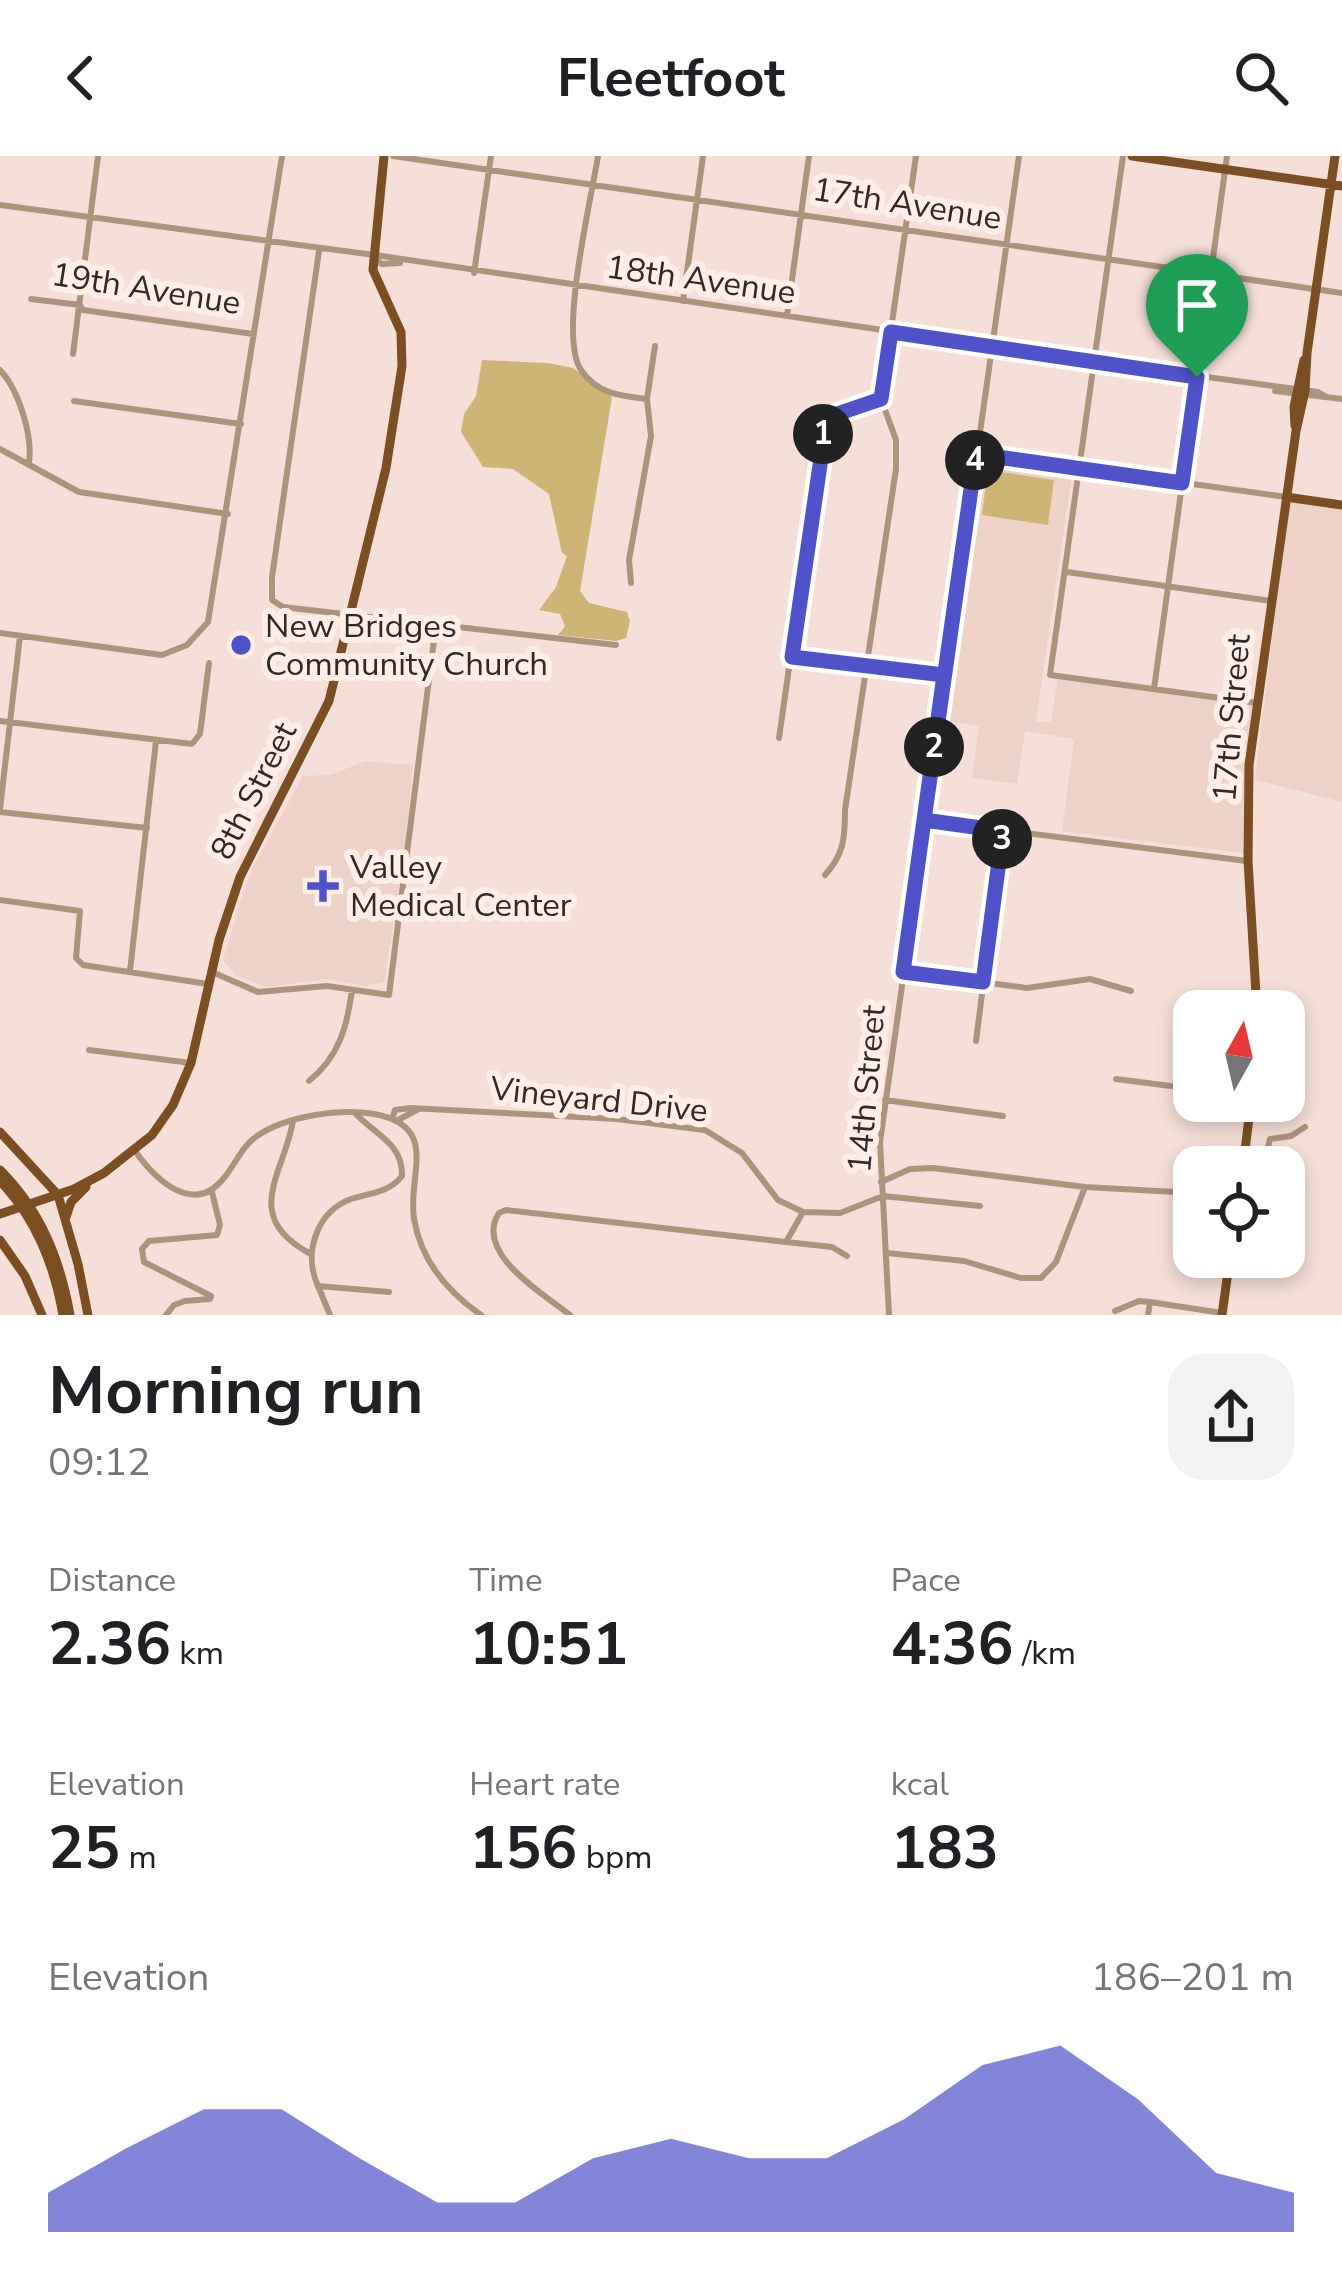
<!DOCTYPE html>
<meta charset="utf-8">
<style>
:root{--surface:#fff;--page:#f2f2f2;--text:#202124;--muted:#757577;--accent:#4f52c9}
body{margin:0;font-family:"Nunito Sans",sans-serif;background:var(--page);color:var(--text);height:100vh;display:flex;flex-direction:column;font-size:45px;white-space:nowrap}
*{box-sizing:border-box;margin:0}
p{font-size:39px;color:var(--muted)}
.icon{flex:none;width:66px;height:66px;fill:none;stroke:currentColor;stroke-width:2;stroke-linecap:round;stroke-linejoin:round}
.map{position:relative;height:1159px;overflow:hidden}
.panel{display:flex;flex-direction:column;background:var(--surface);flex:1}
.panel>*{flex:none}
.needle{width:78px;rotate:8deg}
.controls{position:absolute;left:1173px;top:834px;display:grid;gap:24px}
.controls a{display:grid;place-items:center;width:132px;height:132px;border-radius:24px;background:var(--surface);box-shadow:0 6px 18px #0003;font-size:60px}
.pin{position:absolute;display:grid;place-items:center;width:102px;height:102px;color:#fff;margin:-123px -51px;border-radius:50% 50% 50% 0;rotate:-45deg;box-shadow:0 0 12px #0007}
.pin .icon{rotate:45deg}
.km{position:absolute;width:60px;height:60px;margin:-30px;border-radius:50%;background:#222;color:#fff;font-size:33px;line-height:60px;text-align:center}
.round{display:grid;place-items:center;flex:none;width:126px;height:126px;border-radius:36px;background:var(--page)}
.summary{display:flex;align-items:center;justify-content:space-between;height:204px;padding:0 48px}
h1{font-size:66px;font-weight:700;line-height:90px}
.metrics{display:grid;grid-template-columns:repeat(3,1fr);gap:18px;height:204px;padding:12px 48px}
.metrics div{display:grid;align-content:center}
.metrics b{font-size:60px;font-weight:700}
.metrics small{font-size:33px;font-weight:400}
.metrics p{font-size:33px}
.chart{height:336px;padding:24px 48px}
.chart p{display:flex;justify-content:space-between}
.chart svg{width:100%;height:216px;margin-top:12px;fill:var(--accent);opacity:.7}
header{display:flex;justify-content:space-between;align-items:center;height:156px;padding:0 48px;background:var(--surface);font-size:54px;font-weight:700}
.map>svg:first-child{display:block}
</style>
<header><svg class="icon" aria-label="back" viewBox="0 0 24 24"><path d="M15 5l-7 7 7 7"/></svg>Fleetfoot<svg class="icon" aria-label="search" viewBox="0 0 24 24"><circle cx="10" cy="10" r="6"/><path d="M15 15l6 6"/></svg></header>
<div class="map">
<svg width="1342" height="1159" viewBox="0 0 1342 1159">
<rect width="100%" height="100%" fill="#f5dfd8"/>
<path fill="#eed2c8" d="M980,306L1072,319L1036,565L1051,567L1058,520L1257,547L1251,587L1249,698L1062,675L1074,583L1025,575L1017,628L972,622L979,570L944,564Z
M1289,345L1342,353V646L1255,624Z
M365,605L413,609L405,694L384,826L366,830L326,823L268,831L237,820L223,804L240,747L252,713L303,620L331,619Z"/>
<path fill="#cfb575" d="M482,204L548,207L573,212L612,241L580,435L589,447L627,456L630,465L626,482L616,485L558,479L565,470L560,458L539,454L556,431L567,400L562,397L549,338L513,313L483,311L461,276L464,258L476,240Z
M988,314L1054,324L1048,369L982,359Z"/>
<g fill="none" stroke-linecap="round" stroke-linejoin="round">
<path stroke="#ad937c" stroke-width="6" d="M393,0L1342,137
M598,0C591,45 558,180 581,214C597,238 621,240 647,243
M1123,0L1050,519L1257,547
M0,49L382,100L991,190
M319,95L272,421V444L283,451L616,489
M373,102L382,108L400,107
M474,117L491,0
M31,143L80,149L83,154L253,178
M683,145L703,0
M787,160L809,0
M991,192L1318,236L1327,241
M73,198L98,0
M0,214C18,232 33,280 29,306
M1275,235L1342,243
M74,245L241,268
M0,293L79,336L228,358
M976,298L1286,341
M1067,416L1271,445
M631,427L629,404L651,280L647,243L655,190
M0,477L162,499L187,489L208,466L282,0
M794,501L945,519
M1154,533L1227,0
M0,565L192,588L200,578L209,507
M779,582L823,274L837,258L881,243
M0,653L20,480
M0,656L147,672
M924,664L1247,705
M825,719C844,698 845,682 845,654L896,313V284L881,243L916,0
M0,744L80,755L76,802L83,809L208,828
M130,815L156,585
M212,816L258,836L327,830L389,839L436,468
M903,816L1027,832L1090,823L1131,835
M976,885L1003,675
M89,894L191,907
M1116,923L1194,933
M309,925C339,901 347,871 352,834
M885,944L1003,960
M355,957C374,978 403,987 402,1020C390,1036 370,1037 351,1043C316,1056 303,1098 318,1130L389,1136
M392,963L395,954L410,952L617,963L705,974L742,997L778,1044L803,1056L840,1057L883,1040L980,1050
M293,965C284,1018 241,1060 309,1097
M396,965L417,954
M135,995C155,1023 193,1060 223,1023C236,1008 241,991 257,980C286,960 340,952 374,958C441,970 407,1019 414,1063C421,1104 448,1136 481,1159
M1263,1011L1270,983L1291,980L1305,971
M881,1026L910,1013L933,1012L1085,1031L1194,1037
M786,1086L832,1091L847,1100
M887,1097L964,1105L1021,1122H1041L1056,1106L1085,1031
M318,1130L330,1159
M1115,1155L1139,1145L1150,1146
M166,1159L174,1149L185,1145L210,1143L211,1140L144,1106L142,1093L149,1085L217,1079L220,1069L212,1036
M570,1159C544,1138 473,1097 499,1057L506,1054L786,1086L803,1056
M889,1159L880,986L1019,0
M1148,1159L1150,1146L1222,1157"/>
<path stroke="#7b4f22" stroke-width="9" d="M1132,0L1342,30
M1295,270L1294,251L1304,204
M1286,341L1342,349
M1257,855L1248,705L1249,609L1296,275L1305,235L1307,197L1335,0
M0,976L58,1039L78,1108L88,1159
M1243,1011L1251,945
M0,1014C41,1055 60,1103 70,1159
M0,1025C36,1063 54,1108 63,1159
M0,1058L74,1033L104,1017L152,979L173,949L191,907L219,784L240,721L329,545L386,312L402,210L401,176L373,114L384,0
M66,1061L71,1046L86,1031
M0,1084L25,1120L42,1159
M1222,1159L1230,1101"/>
</g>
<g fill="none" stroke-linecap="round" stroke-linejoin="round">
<defs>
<path id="route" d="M1197,221L891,176L881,243L837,258L826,268L792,501L944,519L903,816L983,826L1003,675L924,664C941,542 958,420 976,298L1182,327L1197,221"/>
</defs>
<use href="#route" stroke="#fff" stroke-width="24"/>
<use href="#route" stroke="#4f52c9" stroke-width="15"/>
</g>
<g fill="#4f52c9" stroke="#ffeee8" stroke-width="4.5">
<circle cx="241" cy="489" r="12"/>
<path d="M317 712h12v12h12v12h-12v12h-12v-12h-12v-12h12z"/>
</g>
<g text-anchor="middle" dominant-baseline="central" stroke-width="12" stroke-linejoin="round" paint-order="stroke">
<g font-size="33" fill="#312926" stroke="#ffeee8">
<text transform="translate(907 48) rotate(9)">17th Avenue</text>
<text transform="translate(701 124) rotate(8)">18th Avenue</text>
<text transform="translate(146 133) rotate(9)">19th Avenue</text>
<text transform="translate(1232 562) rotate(-85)">17th Street</text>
<text transform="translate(254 635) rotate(-63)">8th Street</text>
<text transform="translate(867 933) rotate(-85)">14th Street</text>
<text transform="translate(599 944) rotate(6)">Vineyard Drive</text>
</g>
<g font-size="33" fill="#312926" stroke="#ffeee8" text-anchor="start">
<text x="265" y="470">New Bridges<tspan x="265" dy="38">Community Church</tspan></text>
<text x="350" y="711">Valley<tspan x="350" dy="38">Medical Center</tspan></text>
</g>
</g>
</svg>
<div class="controls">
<a><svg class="needle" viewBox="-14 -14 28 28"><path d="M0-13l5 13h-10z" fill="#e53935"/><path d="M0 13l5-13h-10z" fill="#757577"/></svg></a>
<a><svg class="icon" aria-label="locate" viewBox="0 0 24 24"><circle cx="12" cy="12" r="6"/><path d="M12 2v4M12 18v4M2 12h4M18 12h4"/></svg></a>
</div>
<div class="pin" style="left:1197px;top:221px;background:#1e9e55"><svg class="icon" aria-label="arrive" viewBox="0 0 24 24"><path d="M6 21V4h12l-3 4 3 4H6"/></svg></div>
<b class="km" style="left:823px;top:278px">1</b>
<b class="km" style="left:934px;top:591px">2</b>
<b class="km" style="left:1002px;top:683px">3</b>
<b class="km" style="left:975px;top:304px">4</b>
</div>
<section class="panel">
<div class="summary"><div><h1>Morning run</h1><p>09:12</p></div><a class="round"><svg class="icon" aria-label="share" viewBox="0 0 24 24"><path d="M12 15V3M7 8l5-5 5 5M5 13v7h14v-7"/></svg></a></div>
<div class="metrics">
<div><p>Distance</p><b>2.36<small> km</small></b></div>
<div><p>Time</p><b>10:51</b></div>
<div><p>Pace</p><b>4:36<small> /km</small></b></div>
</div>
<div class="metrics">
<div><p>Elevation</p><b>25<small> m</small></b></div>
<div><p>Heart rate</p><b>156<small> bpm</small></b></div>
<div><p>kcal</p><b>183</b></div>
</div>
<div class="chart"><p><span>Elevation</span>186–201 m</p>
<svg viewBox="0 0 160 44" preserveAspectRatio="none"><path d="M0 44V36L10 27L20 19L30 19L40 29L50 38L60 38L70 29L80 25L90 29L100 29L110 21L120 10L130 6L140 17L150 32L160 36V44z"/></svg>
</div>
</section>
